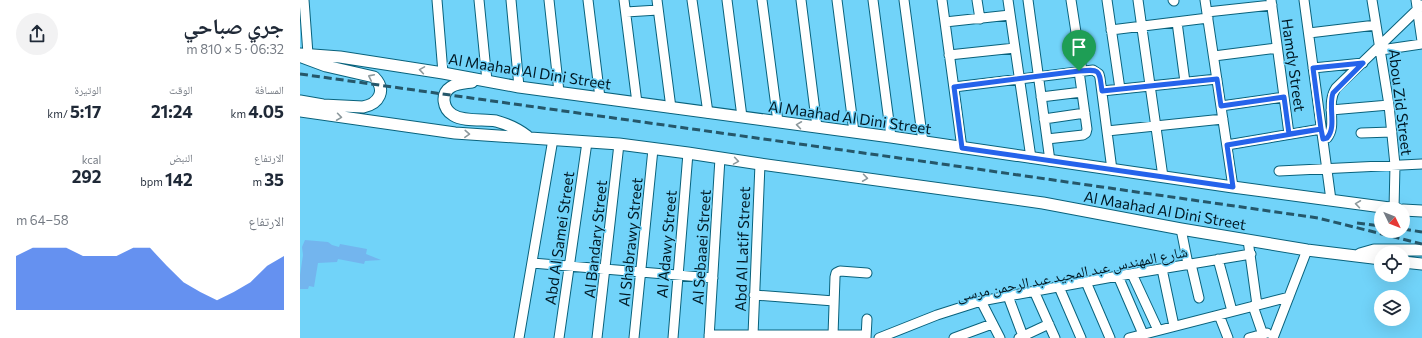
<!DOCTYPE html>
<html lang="ar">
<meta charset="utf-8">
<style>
:root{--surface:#fff;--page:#f2f2f3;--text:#1f2937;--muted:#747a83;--accent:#2563eb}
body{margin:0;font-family:Commissioner,"Noto Naskh Arabic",sans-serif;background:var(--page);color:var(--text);direction:rtl;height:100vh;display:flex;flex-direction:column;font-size:15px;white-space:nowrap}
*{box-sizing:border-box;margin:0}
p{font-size:13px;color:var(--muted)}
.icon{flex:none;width:22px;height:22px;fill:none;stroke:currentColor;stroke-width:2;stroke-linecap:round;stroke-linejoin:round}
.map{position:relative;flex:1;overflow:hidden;direction:ltr}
.details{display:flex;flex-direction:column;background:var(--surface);width:300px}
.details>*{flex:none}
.needle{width:26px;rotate:133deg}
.tools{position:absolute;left:1074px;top:202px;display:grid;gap:8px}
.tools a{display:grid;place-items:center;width:36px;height:36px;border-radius:50%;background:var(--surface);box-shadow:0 4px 16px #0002;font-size:20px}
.pin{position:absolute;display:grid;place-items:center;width:34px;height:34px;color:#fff;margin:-41px -17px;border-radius:50% 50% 50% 0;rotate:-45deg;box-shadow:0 0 4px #0007}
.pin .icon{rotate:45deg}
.round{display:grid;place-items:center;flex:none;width:42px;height:42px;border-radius:21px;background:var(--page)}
.head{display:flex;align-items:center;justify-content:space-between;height:68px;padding:0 16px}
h1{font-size:22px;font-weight:700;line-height:30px}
.metrics{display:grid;grid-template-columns:repeat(3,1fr);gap:6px;height:68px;padding:4px 16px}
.metrics div{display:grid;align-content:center}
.metrics b{font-size:17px;font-weight:700}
.metrics small{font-size:11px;font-weight:400}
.metrics p{font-size:11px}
.chart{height:112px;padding:8px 16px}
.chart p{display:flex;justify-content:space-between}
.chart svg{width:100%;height:72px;margin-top:4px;fill:var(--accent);opacity:.7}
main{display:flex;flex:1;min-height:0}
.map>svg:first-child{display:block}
</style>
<main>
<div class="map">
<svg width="1122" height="338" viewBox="0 0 1122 338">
<rect width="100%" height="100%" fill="#71d3f9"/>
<path fill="#73b5ee" d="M5,240L28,242L32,245L39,247L40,244L67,249L66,254L81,260L65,261L64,264L38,259L37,262L18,263L14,287L9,286L8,289H0V275L3,255L2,247Z"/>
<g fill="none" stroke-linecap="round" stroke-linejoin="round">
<defs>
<path id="minor" d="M4,0L8,54
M137,0L143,73
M179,0L187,81
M211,0L219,87
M249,0L259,92
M288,0L300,98
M324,0L337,103
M357,0L371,108
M392,0L408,113
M427,0L442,117
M462,0L478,122
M501,0L517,127
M537,0L554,132
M573,0L591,137
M604,0L623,142
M642,0L662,148
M677,0L680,19
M708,0L731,158
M728,0L750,161
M771,0L782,71
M807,0L820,89
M838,0L863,177
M873,0L874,1
M905,0L933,187
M971,0L989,134
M1004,0L1031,200
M1072,0L1089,105L1095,165L1094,209
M1116,0L1122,41
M326,12L358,10
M907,12L972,5
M645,22L710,15
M877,22L885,82
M811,30L908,18
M1009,33L1076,25
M1081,50L1122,44
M649,55L715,48
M914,56L977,48
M1013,68L1063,63
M654,87L793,70L799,74L800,78L812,170
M802,91L917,79
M741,97L782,92
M921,106L984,97
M1031,110L1089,105
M744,119L785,113
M807,131L923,119
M1061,133L1092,132
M747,139L783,135L786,133L787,129L779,71
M1023,139L1027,138C1038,125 1025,105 1036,88L1122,5
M927,145L1021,129
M979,171L1122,164
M881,229L888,264
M948,240L957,305
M918,259L932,311
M232,263L413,278
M891,264L899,298
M862,269L874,326
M832,274L858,330
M818,276L843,334
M786,282L810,338
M759,287L781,338
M734,291L755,338
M454,295L534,301
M708,296L723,336
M681,301L700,338
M953,306L963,335
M919,315L928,338
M409,335H566
M453,335L460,164
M533,335L535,277L536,273L540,271L567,273
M219,338L253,139
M259,338L287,142
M297,338L319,144
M334,338L353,149
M373,338L388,153
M409,338L420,158
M566,338L567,319
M579,338L637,315L681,301L818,276L951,254
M654,338L692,324
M719,338L749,324
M829,338L989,297
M949,338L967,333
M973,338L1007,250"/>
<path id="major" d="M0,54L40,57L143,73L219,87L591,137L933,187L1097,209
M172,82C165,83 157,83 151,87C140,94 143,109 153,115C164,122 184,119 196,121C207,124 218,129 227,136
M0,101L23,105L63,107C79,104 87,90 74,77L26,66L2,57
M0,111L155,133L319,144L388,153L460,164L743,203L881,229L1007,250L1081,259
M1103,210L1122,211
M1060,254L1074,250H1122
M1103,262L1122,264"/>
</defs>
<use href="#minor" stroke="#09627c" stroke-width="11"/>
<use href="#major" stroke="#09627c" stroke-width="13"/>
<use href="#minor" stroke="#fff" stroke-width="9"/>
<use href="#major" stroke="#fff" stroke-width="11"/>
<path stroke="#25576a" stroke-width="3" stroke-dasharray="8 4" stroke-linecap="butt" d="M0,74L635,163L1018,218L1122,244
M1057,223L1081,226
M1103,229L1122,232"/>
</g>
<defs><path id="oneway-chevron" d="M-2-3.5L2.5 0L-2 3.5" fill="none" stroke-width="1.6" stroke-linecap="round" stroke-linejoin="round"/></defs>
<g stroke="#8c989c">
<use href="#oneway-chevron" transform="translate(122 70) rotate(-171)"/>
<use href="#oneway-chevron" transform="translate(71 77) rotate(-154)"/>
<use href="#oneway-chevron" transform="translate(39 117) rotate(8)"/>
<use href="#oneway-chevron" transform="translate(499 125) rotate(-172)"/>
<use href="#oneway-chevron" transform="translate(167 134) rotate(3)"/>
<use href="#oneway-chevron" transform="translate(436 161) rotate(9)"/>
<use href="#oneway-chevron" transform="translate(565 178) rotate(8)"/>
<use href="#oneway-chevron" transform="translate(1058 204) rotate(-172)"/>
</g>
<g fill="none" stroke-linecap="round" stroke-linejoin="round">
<defs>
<path id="route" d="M779,71L654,87L662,148L933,187L927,145L1021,129L1023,139L1027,138C1037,127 1028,107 1033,93L1063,63L1013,68L1021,129L989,134L984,97L921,106L917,79L802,91C799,70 801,69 779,71"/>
</defs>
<use href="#route" stroke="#fff" stroke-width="8"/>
<use href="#route" stroke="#2563eb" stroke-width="5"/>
</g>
<g text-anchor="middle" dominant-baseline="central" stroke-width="3" stroke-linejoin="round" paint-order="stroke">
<g font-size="15" fill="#001924" stroke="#71d3f9">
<text transform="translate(994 65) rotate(82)">Hamdy Street</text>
<text transform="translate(230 71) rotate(9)">Al Maahad Al Dini Street</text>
<text transform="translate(1101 102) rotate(83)">Abou Zid Street</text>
<text transform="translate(550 117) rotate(8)">Al Maahad Al Dini Street</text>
<text transform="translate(865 210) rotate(10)">Al Maahad Al Dini Street</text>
<text transform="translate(259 238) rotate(-82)">Abd Al Samei Street</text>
<text transform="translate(295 239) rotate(-84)">Al Bandary Street</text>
<text transform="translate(330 242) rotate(-84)">Al Shabrawy Street</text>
<text transform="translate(366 244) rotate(-85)">Al Adawy Street</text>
<text transform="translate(401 247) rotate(-86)">Al Sebaaei Street</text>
<text transform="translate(442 249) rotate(-88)">Abd Al Latif Street</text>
<text transform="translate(772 273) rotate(-11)">شارع المهندس عبد المجيد عبد الرحمن مرسى</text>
</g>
</g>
</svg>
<div class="tools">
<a><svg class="needle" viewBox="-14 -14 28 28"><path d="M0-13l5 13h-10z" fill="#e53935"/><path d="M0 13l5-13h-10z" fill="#747a83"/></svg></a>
<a><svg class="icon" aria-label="locate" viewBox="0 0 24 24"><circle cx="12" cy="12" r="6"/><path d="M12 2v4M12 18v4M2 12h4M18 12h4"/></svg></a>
<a><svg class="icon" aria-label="layers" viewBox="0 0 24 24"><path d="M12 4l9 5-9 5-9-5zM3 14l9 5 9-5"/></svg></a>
</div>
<div class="pin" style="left:779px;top:71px;background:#1e9e55"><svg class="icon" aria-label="arrive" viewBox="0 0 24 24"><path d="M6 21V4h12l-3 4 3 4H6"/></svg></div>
</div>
<section class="details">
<div class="head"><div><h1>جري صباحي</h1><p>06:32 · 5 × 810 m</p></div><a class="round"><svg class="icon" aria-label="share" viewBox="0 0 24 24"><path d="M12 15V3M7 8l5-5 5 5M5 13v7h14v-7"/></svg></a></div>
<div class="metrics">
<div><p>المسافة</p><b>4.05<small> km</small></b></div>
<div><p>الوقت</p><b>21:24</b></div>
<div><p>الوتيرة</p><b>5:17<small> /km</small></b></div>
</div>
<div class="metrics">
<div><p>الارتفاع</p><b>35<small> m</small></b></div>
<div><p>النبض</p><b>142<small> bpm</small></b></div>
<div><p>kcal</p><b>292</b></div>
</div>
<div class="chart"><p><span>الارتفاع</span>58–64 m</p>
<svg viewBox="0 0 160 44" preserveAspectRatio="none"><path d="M0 44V11L10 6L20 6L30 6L40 11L50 11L60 11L70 6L80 6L90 17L100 27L110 33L120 38L130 33L140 27L150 17L160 11V44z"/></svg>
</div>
</section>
</main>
